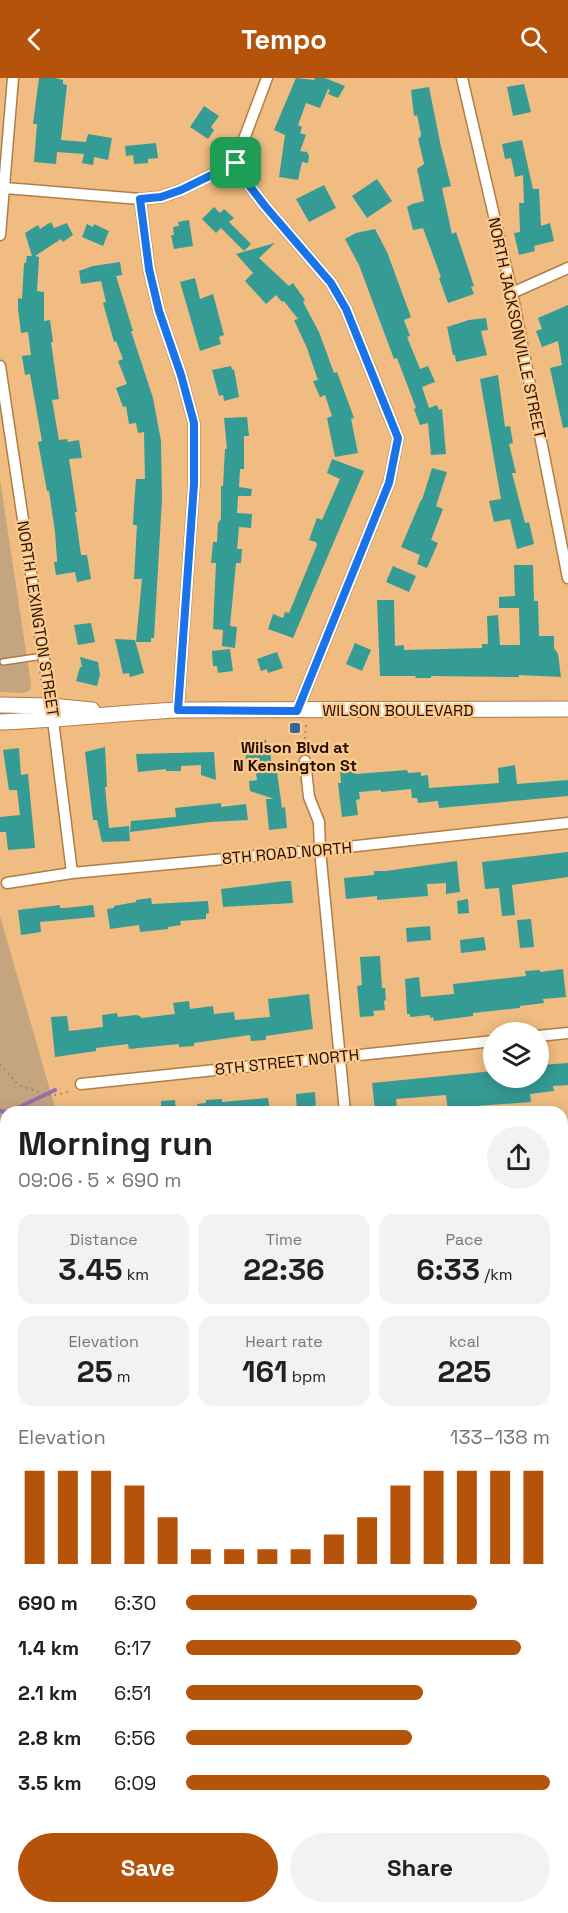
<!DOCTYPE html>
<meta charset="utf-8">
<style>
:root{--surface:#fff;--page:#f2f2f2;--text:#202124;--muted:#757577;--accent:#b45309}
body{margin:0;font-family:"Space Grotesk",sans-serif;background:var(--page);color:var(--text);height:100vh;display:flex;flex-direction:column;font-size:22px;white-space:nowrap}
*{box-sizing:border-box;margin:0}
p{font-size:20px;color:var(--muted)}
.icon{flex:none;width:33px;height:33px;fill:none;stroke:currentColor;stroke-width:2;stroke-linecap:round;stroke-linejoin:round}
.map{position:relative;flex:1;overflow:hidden}
.sheet{position:absolute;left:0px;top:1028px;width:568px;height:808px;display:flex;flex-direction:column;background:var(--surface);border-radius:18px 18px 0 0;box-shadow:0 3px 15px #0003}
.sheet>*{flex:none}
.buttons{position:absolute;left:483px;top:944px;display:grid;gap:12px}
.buttons a{display:grid;place-items:center;width:66px;height:66px;border-radius:50%;background:var(--surface);box-shadow:0 3px 15px #0003;font-size:30px}
.pin{position:absolute;display:grid;place-items:center;width:51px;height:51px;color:#fff;margin:-26px;border-radius:12px;box-shadow:0 3px 9px #0006}
.round{display:grid;place-items:center;flex:none;width:63px;height:63px;border-radius:32px;background:var(--page)}
.headline{display:flex;align-items:center;justify-content:space-between;height:102px;padding:0 18px}
h1{font-size:33px;font-weight:600;line-height:45px}
.metrics{display:grid;grid-template-columns:repeat(3,1fr);gap:9px;height:102px;padding:6px 18px}
.metrics div{display:grid;align-content:center;border-radius:15px;background:var(--page);text-align:center}
.metrics b{font-size:30px;font-weight:600}
.metrics small{font-size:16px;font-weight:400}
.metrics p{font-size:16px}
.chart{height:168px;padding:12px 18px}
.chart p{display:flex;justify-content:space-between}
.chart svg{width:100%;height:108px;margin-top:6px;stroke:var(--accent);stroke-width:6}
.cta{display:flex;gap:12px;margin-top:auto;padding:12px 18px}
.cta a{flex:1;height:69px;border-radius:36px;background:var(--accent);color:#fff;font-size:24px;font-weight:600;line-height:69px;text-align:center}
.cta a+a{background:var(--page);color:var(--text)}
ul{padding:0 18px;list-style:none;font-size:20px}
li{display:grid;grid-template-columns:96px 72px 1fr;align-items:center;height:45px}
li i{height:15px;border-radius:8px;background:var(--accent)}
header{display:flex;justify-content:space-between;align-items:center;height:78px;padding:0 18px;background:var(--accent);color:#fff;font-size:27px;font-weight:600}
.map>svg:first-child{display:block}
</style>
<header><svg class="icon" aria-label="back" viewBox="0 0 24 24"><path d="M15 5l-7 7 7 7"/></svg>Tempo<svg class="icon" aria-label="search" viewBox="0 0 24 24"><circle cx="10" cy="10" r="6"/><path d="M15 15l6 6"/></svg></header>
<div class="map">
<svg width="568" height="1835" viewBox="0 0 568 1835">
<rect width="100%" height="100%" fill="#f0bc81"/>
<path fill="#c5a480" d="M0,402L31,606L30,612L24,615L0,614Z
M0,838L56,1033L6,1034V1416L0,1418Z
M0,1469L6,1480V1642L0,1641Z
M568,1728V1785H563V1729Z"/>
<g fill="none" stroke-linecap="round" stroke-linejoin="round">
<path stroke="#9372ac" stroke-width="4" d="M0,1033L6,1034
M9,1034L55,1012
M0,1073L6,1075"/>
</g>
<path fill="#359b95" d="M39,0H55L63,2V6L67,7L61,62L86,64L88,56L112,60L108,82L94,79L93,87L82,85L84,76L57,74L56,86L34,84L37,46H33Z
M296,0L314,2L315,0H325L345,8L338,20L328,16L330,12L328,11L320,30L306,25L298,47L302,49L300,55L306,57L300,73L307,74L309,78L308,85L302,84L298,102L279,99L285,57L274,52Z
M524,6L531,34L513,38L507,9Z
M429,9L441,69L451,108L442,110L452,156L456,154L474,208L471,209L474,216L448,225L439,200L441,199L423,150L413,152L407,129L412,126L424,123L417,91L424,86L418,60H420L421,56L417,37L414,38L411,12Z
M204,28L219,38L211,49L214,52L208,61L190,49Z
M522,62L533,111H539L541,148L550,145L554,163L534,168L535,173L519,177L514,155L520,154L519,125H524L523,97L515,99L511,80L505,81L502,66Z
M156,65L158,80L148,81V85L134,86L133,77L126,78L125,68Z
M377,101L392,123L367,140L352,118Z
M324,107L336,130L309,144L296,121Z
M214,129L220,135L224,131L234,140L229,144L251,166L244,173L221,150L216,155L202,141Z
M189,142L193,168L174,171L171,157H174L173,149L179,148L178,144Z
M51,144L54,150L67,145L73,157L63,164L61,161L35,178L39,179L37,213L44,214V243L50,242L53,264H51L59,321L52,322L59,362L67,361L68,364L79,362L82,380L69,381L77,434H75L81,477H87L91,501L77,504L75,494L56,497L54,484H57V481L55,454L49,413H47L38,364L42,363L30,296L25,297L22,278L31,277L28,254L21,255L18,231V220L22,221L24,185H26L27,178H32L25,155L38,147L40,151Z
M87,146L93,149L94,146L109,153L103,168L82,159Z
M375,151L387,174L411,239L404,242L410,258L407,259L420,291L428,288L435,304L422,309L429,330L437,327L439,332L442,331L446,376L431,377L428,345L420,347L414,331L416,330L397,280L394,281L359,187L345,161L356,155Z
M275,165L259,180L289,208L293,205L305,222L303,224L319,254L334,295L337,294L354,340L351,341L358,375L335,379L327,340L332,338L325,317L320,319L313,303L318,302L307,270L294,242L298,241L284,223L282,224L276,217L266,226L245,203L253,195L236,176Z
M120,184L122,197L116,198L133,253H131L153,320L161,363L162,421L154,560H151V564H136L142,501H134L137,447H133L134,427L136,401H145L144,354L138,355L136,345L129,346L126,328L123,329L116,310L127,306L118,283L123,281L116,263L114,264L103,225L106,224L101,203L81,206L79,193L93,188Z
M195,200L200,221L213,216L224,257L219,259L221,266L200,273L180,204Z
M568,227V349L563,350L550,290L562,287L558,263L542,269L536,253L542,251L538,240Z
M486,240L488,252L481,253L487,277L456,284L455,277H453L447,249L469,242Z
M231,288L232,292L234,291L239,319L224,323L223,317L219,318L212,292Z
M498,297L505,349L510,348L513,365L509,366L516,395H512L525,445L529,444L534,466L517,471L510,441L494,444L489,423L501,421L480,301Z
M247,339L249,358H244V391H240L239,409L252,411L251,418H238L237,435L252,436L251,450L239,449L237,471H242L241,485H236L230,548L237,549L235,570L222,568L223,552L213,551L216,485H211L213,464H217L218,445L221,441V408H223L225,371H227L224,340Z
M332,381L364,393L293,560L268,551L273,536L283,540L285,534L289,535L317,467L316,464L309,462L317,440L322,442L340,401L327,395Z
M432,390L447,394L436,428L443,431L431,462L438,465L427,490L417,486L420,477L401,469L421,422H422Z
M514,487H533L534,523H538L539,558H554V570L558,576L561,599L519,597V599L431,598V600H415L416,598H380L377,522H394L395,568L404,567V572L482,570V566H488L487,538L498,537L500,567H520L519,530H499V519L515,518Z
M393,488L416,498L409,514L386,504Z
M91,545L95,564L78,567L74,547Z
M115,561L135,562L144,595L130,599L129,595L123,596Z
M355,565L371,572L362,593L346,586Z
M230,571L233,593L218,595L217,588H213L212,573Z
M277,574L283,590L268,595L267,591L261,593L257,581Z
M80,579L98,584L100,597L97,608L76,603L80,589H82Z
M266,662L267,670H270L272,694H277L282,730L285,729L287,750L269,752L266,721H274L250,713L249,703L257,702L254,681H246L244,664Z
M105,669L107,709H105L109,750L129,748L130,763L102,764L97,742H93L85,674Z
M19,670L21,697L28,696L35,770L8,772L6,754H0V739L20,737L17,712H9L3,672Z
M214,674L216,702L201,697V687L181,688V693H166V691L138,694L136,676Z
M515,687L517,706L568,702V718L439,730L438,723L418,725L417,720H412L411,711L381,714V712L359,714L360,721L356,722L358,737L342,739L338,705H341L340,691L355,690L356,696L407,692L408,695L421,694V698L428,697L429,710L499,705L498,690Z
M221,725V729L246,726L248,742L210,744L130,754L131,743L176,739L175,730Z
M568,774V799L512,807L515,837L502,838L499,810L485,811L482,784Z
M457,783L460,814L446,816V805L427,806L428,818L377,822V818L346,821L344,800L374,797V793H386Z
M285,803H291L293,825L223,829L221,811Z
M151,820L152,826L208,823L209,835L206,836V841L180,843L181,847L168,849V851L140,854L139,847L110,851L107,831L114,830V828L136,824V822Z
M468,821L469,835L458,836L457,823Z
M60,827V830H65L93,827L95,839L40,844L41,854L21,857L18,832Z
M531,841L534,869L520,870L517,842Z
M430,848L431,862L407,864L406,850Z
M484,859L486,872L461,875L460,862Z
M380,878L382,910H385L386,922L384,923L385,932L373,933L374,938L360,939L357,908L362,907L360,879Z
M563,891L566,919L543,921L544,925L520,928V930L473,935V938L434,943L433,939L430,940V937L410,939V936H407L405,901L419,899L421,919L454,916L453,906L526,898L525,893L540,892V894Z
M309,916L313,951L266,958V962L251,963L250,957L194,965V968L179,969V966L129,971L128,966L96,970V973L55,979L51,939L67,938L69,953L103,949L102,937L117,935L118,939L136,937L140,938L141,940L175,936L173,925L189,923L190,931L213,928L214,936L234,934L235,942L270,939L268,921Z
M568,985V1007L553,1008L554,1013L530,1016L531,1024L462,1029L463,1034H448L446,1017L396,1021L397,1030L375,1032L372,1005L494,993V999H538L541,987Z
M315,1014L316,1034H297L296,1016Z
M268,1020L270,1034H198L197,1026L206,1025V1022L222,1021V1024Z
M175,1022L176,1034H161V1023Z"/>
<g fill="none" stroke-linecap="round" stroke-linejoin="round">
<defs>
<path id="service" d="M3,584L43,578"/>
<path id="minor" d="M267,0L235,85L245,102L265,128L331,205L346,231L398,360L389,405L297,633
M462,0L512,215L568,500
M5,110L140,121L161,119L181,112L235,85
M140,121L149,191L159,233L181,297L194,345V406L178,632
M0,157L13,0
M512,215L568,190
M0,288L53,642L72,795
M305,683L309,719L319,744L320,772L345,1034
M7,805L72,795L320,772L568,745
M538,958L568,955
M81,1006L494,963
M562,1166H568
M562,1376L568,1375
M562,1586L568,1585
M562,1797H568
M0,1803L6,1818
M11,1830L13,1835
M433,1830L434,1835
M197,1835L242,1830"/>
<path id="secondary" d="M0,627L51,628L92,632
M0,644C60,642 119,635 178,632L568,631"/>
</defs>
<use href="#service" stroke="#af7e44" stroke-width="8"/>
<use href="#minor" stroke="#af7e44" stroke-width="13"/>
<use href="#secondary" stroke="#af7e44" stroke-width="17"/>
<path stroke="#a37b51" stroke-width="2" stroke-dasharray="1.5 4.5" stroke-linecap="butt" d="M306,647L305,661L307,671
M0,986L18,1007L51,1018L72,1013
M0,1208L6,1211
M0,1312L6,1313
M0,1322L6,1328
M0,1521L6,1530
M562,1756L568,1755"/>
<use href="#service" stroke="#fff" stroke-width="5"/>
<use href="#minor" stroke="#fff" stroke-width="10"/>
<use href="#secondary" stroke="#fff" stroke-width="15"/>
</g>
<g fill="none" stroke-linecap="round" stroke-linejoin="round">
<defs>
<path id="route" d="M236,85L245,102L265,128L331,205L346,231L398,360L389,405L297,633L178,632L194,406V345L181,297L159,233L149,191L140,121L161,119L181,112Z"/>
</defs>
<use href="#route" stroke="#fff" stroke-width="12"/>
<use href="#route" stroke="#1a73e8" stroke-width="8"/>
</g>
<rect fill="#2c679e" stroke="#fdc98d" stroke-width="2" x="289" y="644" width="12" height="12" rx="3"/>
<g text-anchor="middle" dominant-baseline="central" stroke-width="4.5" stroke-linejoin="round" paint-order="stroke">
<g font-size="16" fill="#200e00" stroke="#fdc98d">
<text transform="translate(517 250) rotate(78)">NORTH JACKSONVILLE STREET</text>
<text transform="translate(38 541) rotate(81)">NORTH LEXINGTON STREET</text>
<text x="398" y="632">WILSON BOULEVARD</text>
<text transform="translate(287 775) rotate(-5)">8TH ROAD NORTH</text>
<text transform="translate(287 984) rotate(-6)">8TH STREET NORTH</text>
</g>
<g font-size="16" font-weight="bold" fill="#200e00" stroke="#fdc98d">
<text x="295" y="669">Wilson Blvd at<tspan x="295" dy="18">N Kensington St</tspan></text>
</g>
</g>
</svg>
<div class="buttons">
<a><svg class="icon" aria-label="layers" viewBox="0 0 24 24"><path d="M12 4l9 5-9 5-9-5zM3 14l9 5 9-5"/></svg></a>
</div>
<div class="pin" style="left:236px;top:85px;background:#1e9e55"><svg class="icon" aria-label="arrive" viewBox="0 0 24 24"><path d="M6 21V4h12l-3 4 3 4H6"/></svg></div>
<section class="sheet">
<div class="headline"><div><h1>Morning run</h1><p>09:06 · 5 × 690 m</p></div><a class="round"><svg class="icon" aria-label="share" viewBox="0 0 24 24"><path d="M12 15V3M7 8l5-5 5 5M5 13v7h14v-7"/></svg></a></div>
<div class="metrics">
<div><p>Distance</p><b>3.45<small> km</small></b></div>
<div><p>Time</p><b>22:36</b></div>
<div><p>Pace</p><b>6:33<small> /km</small></b></div>
</div>
<div class="metrics">
<div><p>Elevation</p><b>25<small> m</small></b></div>
<div><p>Heart rate</p><b>161<small> bpm</small></b></div>
<div><p>kcal</p><b>225</b></div>
</div>
<div class="chart"><p><span>Elevation</span>133–138 m</p>
<svg viewBox="0 0 160 44" preserveAspectRatio="none"><path d="M5 44V6M15 44V6M25 44V6M35 44V12M45 44V25M55 44V38M65 44V38M75 44V38M85 44V38M95 44V32M105 44V25M115 44V12M125 44V6M135 44V6M145 44V6M155 44V6"/></svg>
</div>
<ul>
<li><b>690 m</b>6:30<i style="width:80%"></i></li>
<li><b>1.4 km</b>6:17<i style="width:92%"></i></li>
<li><b>2.1 km</b>6:51<i style="width:65%"></i></li>
<li><b>2.8 km</b>6:56<i style="width:62%"></i></li>
<li><b>3.5 km</b>6:09<i style="width:100%"></i></li>
</ul>
<div class="cta"><a>Save</a><a>Share</a></div>
</section>
</div>
